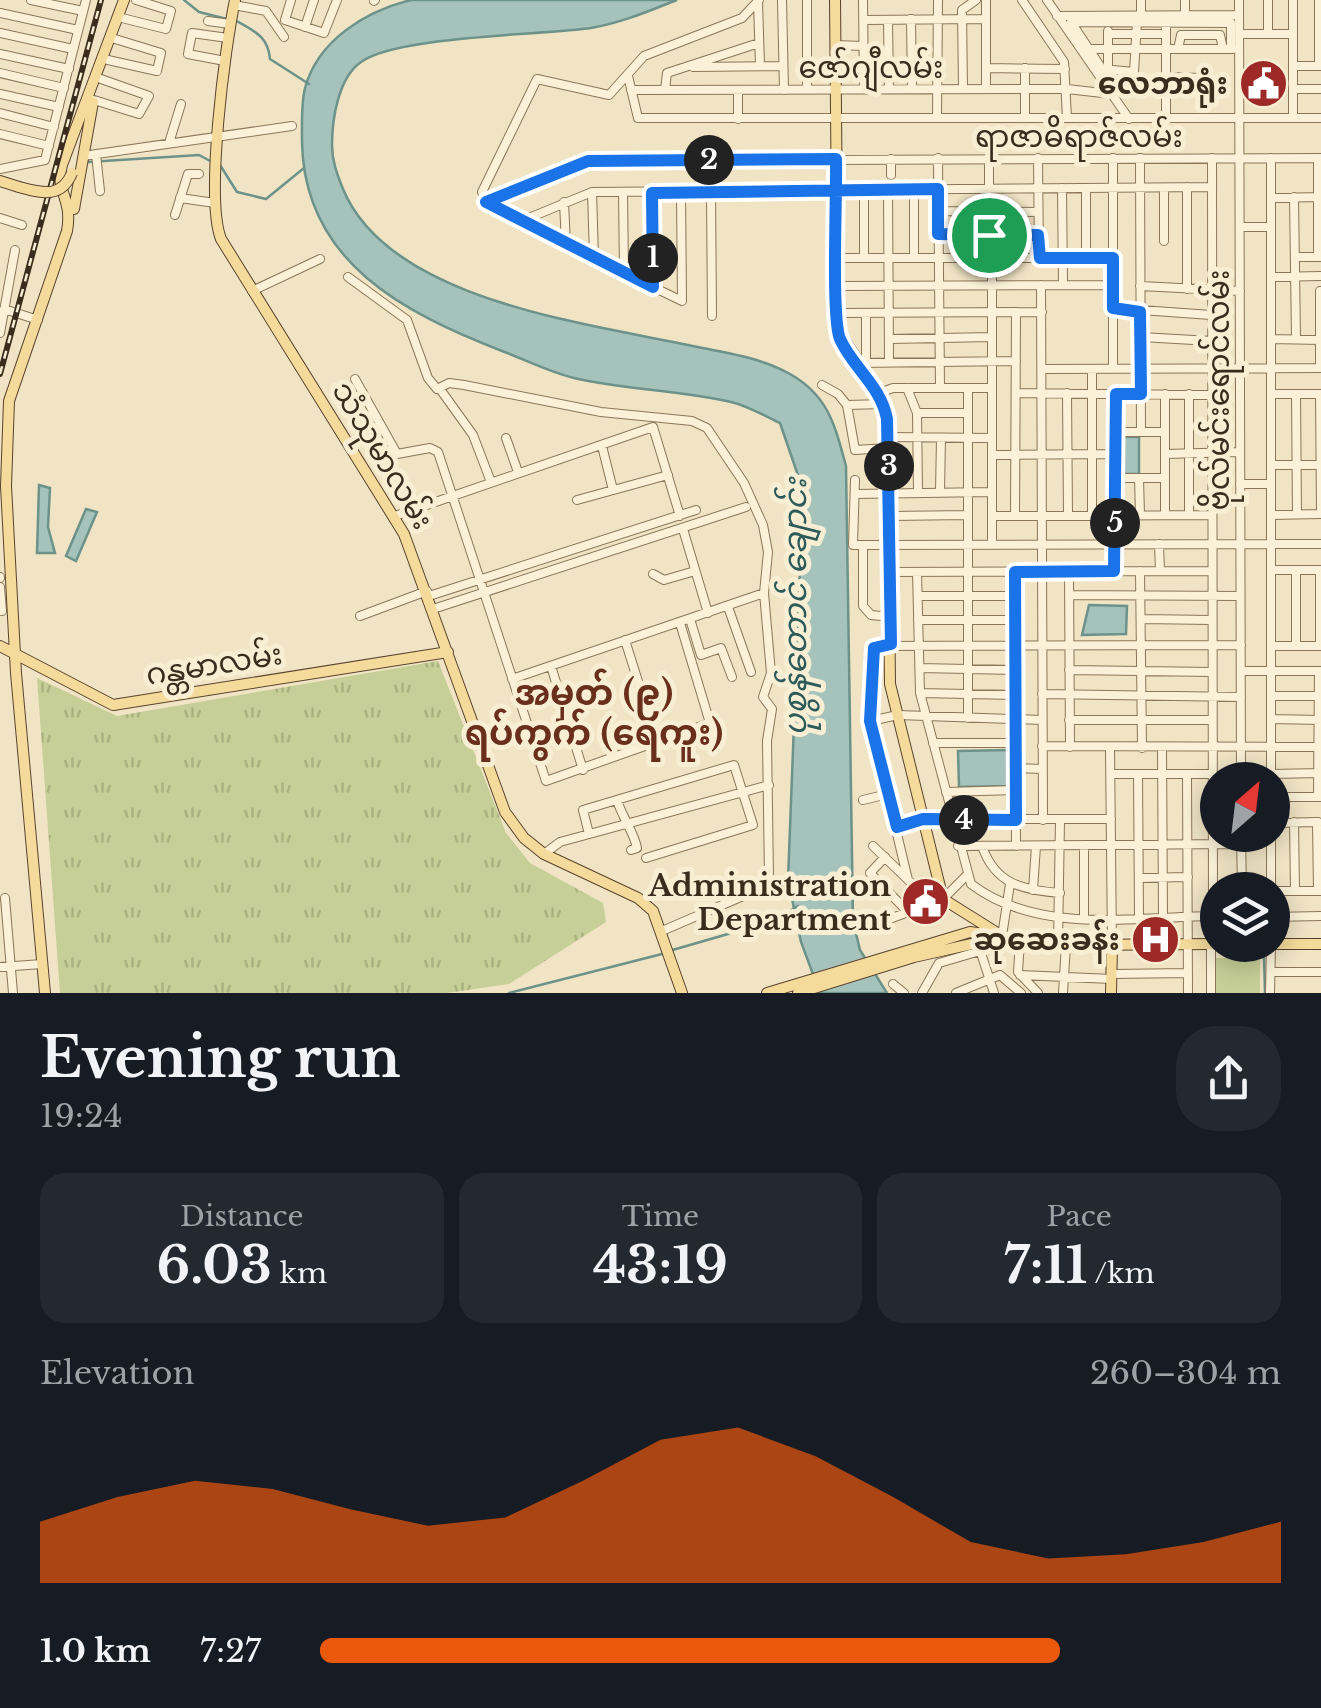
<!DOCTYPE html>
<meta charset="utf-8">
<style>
:root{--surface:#171b24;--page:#242831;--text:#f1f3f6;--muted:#9ea1a6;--accent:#ea580c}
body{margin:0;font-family:"Libre Baskerville","Noto Sans Myanmar",serif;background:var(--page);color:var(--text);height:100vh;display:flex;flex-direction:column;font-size:38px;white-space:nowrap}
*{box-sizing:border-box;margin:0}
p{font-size:32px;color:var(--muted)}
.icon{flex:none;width:55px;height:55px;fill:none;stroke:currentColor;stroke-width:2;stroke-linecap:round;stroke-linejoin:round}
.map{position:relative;height:993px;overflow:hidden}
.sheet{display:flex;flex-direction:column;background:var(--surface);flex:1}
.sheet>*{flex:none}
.needle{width:65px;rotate:28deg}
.fabs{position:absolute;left:1200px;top:762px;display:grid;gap:20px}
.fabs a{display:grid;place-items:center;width:90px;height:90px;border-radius:50%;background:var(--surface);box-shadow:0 5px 25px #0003;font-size:50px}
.pin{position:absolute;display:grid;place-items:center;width:85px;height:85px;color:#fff;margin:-42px;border:5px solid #fff;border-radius:50%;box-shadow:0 2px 10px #0007}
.km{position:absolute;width:50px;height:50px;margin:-25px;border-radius:50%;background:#222;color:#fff;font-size:28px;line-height:50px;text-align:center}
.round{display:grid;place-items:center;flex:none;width:105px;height:105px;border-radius:40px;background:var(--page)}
.head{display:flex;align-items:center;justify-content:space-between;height:170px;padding:0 40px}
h1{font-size:55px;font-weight:800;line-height:75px}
.stats{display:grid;grid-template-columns:repeat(3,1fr);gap:15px;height:170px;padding:10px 40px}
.stats div{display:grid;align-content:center;border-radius:25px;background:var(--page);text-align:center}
.stats b{font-size:50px;font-weight:800}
.stats small{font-size:28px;font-weight:400}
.stats p{font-size:28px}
.chart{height:280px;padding:20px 40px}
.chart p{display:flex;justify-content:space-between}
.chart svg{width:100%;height:180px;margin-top:10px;fill:var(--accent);opacity:.7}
ul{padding:0 40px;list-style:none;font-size:32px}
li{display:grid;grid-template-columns:160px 120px 1fr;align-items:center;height:75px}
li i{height:25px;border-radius:12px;background:var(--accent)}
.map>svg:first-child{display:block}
</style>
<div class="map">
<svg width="1321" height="993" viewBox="0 0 1321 993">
<defs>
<pattern id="grass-tufts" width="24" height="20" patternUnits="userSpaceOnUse" patternTransform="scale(2.5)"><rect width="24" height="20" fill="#c6cf97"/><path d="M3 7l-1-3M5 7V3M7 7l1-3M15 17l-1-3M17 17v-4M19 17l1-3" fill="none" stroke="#abb282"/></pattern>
</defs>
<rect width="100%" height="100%" fill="#f0e4c4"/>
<path fill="url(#grass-tufts)" d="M438,661L506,833L530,863L603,903L606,922L509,984L447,993H60L37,678L117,716Z"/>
<path fill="#c6cf97" d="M1214,958H1260V993H1214Z"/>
<path fill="#a6c3bb" stroke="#6c928a" stroke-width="2.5" d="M411,0H677C649,11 621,23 591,28C542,35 396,36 361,62C338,78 332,120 332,145C332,161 337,174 343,189C389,300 585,323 688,345C722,352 760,357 790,374C829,396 835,426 846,466L853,921L860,950L887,993H820L801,942L788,880L803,490L780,423C765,416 748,406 731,402C680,390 625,390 574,378C549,372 526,360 502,351C404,313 304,262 302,142C302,125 301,105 305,88C318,40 366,11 411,0Z
M1120,437H1139V474H1120Z
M39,485L50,488L48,527L55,553H37Z
M86,509L97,512L76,561L66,556Z
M1089,605L1127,606L1126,634L1082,635Z
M1008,750L1009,786L959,787L958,751Z"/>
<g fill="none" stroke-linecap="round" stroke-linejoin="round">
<path stroke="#6c928a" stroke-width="2.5" d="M184,0L199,12L227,19
M235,20C253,31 268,35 270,59L309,84
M88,162L199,155L212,162
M220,165L237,192L266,199L304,168
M669,951L773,921L798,906
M1264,957L1265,993
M509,993L662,954"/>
<defs>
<path id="minor" d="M31,0L83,11
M291,0L285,20L324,33L337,0
M782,0L784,90
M807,0V89
M863,0L864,89
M1022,0L1064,62L1067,118
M1047,0L1129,119
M1239,0L1241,780
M1268,0V34
M374,1L375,0
M758,2L760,66
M234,5L266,11L284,37
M0,13L78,30
M1057,16L1239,15
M1141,16V0
M1185,17V0
M122,18L166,29L171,11L136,0
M911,19L912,89
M864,20L985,19
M888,20L889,89
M208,21L230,24
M1137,22L1134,72L1102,69L1071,22L1231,23V49
M305,27L314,0
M1108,31V71
M0,33L73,49
M1108,34H1166
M1239,34H1293
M835,45L864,46
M1087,49H1233
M1178,49L1181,35H1220L1223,49
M0,54L69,69
M108,60L157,71L161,53L115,39
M225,61L188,54L192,33L228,38
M1293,66H1321
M1319,66V0
M693,67L783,66
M986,68L1065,69
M0,73L64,88
M628,76L638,118H1321
M1166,77L1204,78
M963,89L962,10L976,0
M986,89V0
M1293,89H1321
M631,90L1067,89L1111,94
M665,90L667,73L759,43
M738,90V119
M0,94L59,107
M94,100L139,114L149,96L101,79
M0,113L54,127
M1025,117V68
M937,118L938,0
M1293,118V0
M1166,119V22
M0,134L49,146
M169,143L181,104
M96,154L100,191
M83,156L292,126
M938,158L940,388
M1038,158L1039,258
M1140,158L1141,432
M1212,158L1213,916
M1271,158V780
M1318,158V257
M891,159V175
M0,169L45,160L86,0
M1187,187V289
M1062,188L1063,285
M1164,188V241
M864,189V258
M888,189L889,362
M989,189V158
M592,192L594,258
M623,192L624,272
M652,193L653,287
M681,193L682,301L498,212L482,192L537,79L609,95L644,56L742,18L759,0
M711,193L712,316
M1294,197L1296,339
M180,198L215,203
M1271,198L1321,197
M486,202L588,161L1321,158
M564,202L566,245
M938,211L1038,212
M175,215L188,174H199
M0,218L22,225
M519,222L592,192L1211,187
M1240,227H1271
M938,235H1038
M1295,257H1321
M837,258H1113
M914,258V189
M1086,258V188
M348,277L407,320L428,378L437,389L449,383L464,385L601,412L692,421L707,428L744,483L763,525L768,552L764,593L771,673L763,697L772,709L767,741L769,878L764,887L662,931
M1271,277L1321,276
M1041,285L1043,820
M838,286L1113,285
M1140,286L1240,291
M252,291L320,259
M1320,291V368
M1113,308L1211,315
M4,309L38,320
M838,313L1042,312
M866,313V362
M0,333L15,250
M1141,337L1211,341
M890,339L992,337
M1271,339L1321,340
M857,363L1016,361
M1113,368V158
M1042,369L1321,368
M1092,369V515
M355,379L397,454L430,448L438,452L546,781L710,723L680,623
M822,385L838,394L847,405
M907,388L917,413L918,492
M968,388V718
M440,389L473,435L491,482
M879,393L893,388H992
M1016,393L1212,395
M1067,393L1068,515
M1165,394V515
M1271,394H1321
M1296,394L1297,514
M1320,394L1321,510
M884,404L847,405L855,450L888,448
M917,413H968
M1116,432H1165
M887,437L992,438
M506,438L518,472
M602,446L613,490
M1165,454L1240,452
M992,455L1116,454
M1271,465H1321
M1116,478H1165
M1139,478L1140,515
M855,480L853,545L1321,544
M1240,484H1271
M940,492L941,438
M855,494L992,492
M577,500L668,475
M1189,515V394
M1271,515L1321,514
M395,516L653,427L680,516
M890,516L968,515
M992,516L1212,515
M1015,516L1016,312
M683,529L708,613
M992,544V258
M1159,544L1160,571
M863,545V606L871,615L891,617
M1271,570H1321
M1296,570V646
M1320,570V646
M1069,571L1070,747
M1115,571L1116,394
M1140,571L1142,748
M891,572L1212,571
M917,572L920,693L971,884C1038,935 1134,917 1214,916
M1015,572L1016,846
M653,574L664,580L695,571
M0,577V578
M0,587L2,611
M1069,595L1240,596
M429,596L696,510
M918,596H1015
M728,607L751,672
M433,609L746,507
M360,616L427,591
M690,619L701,655L721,648L732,677
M1141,619L1212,620
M918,620H1015
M625,640L657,742
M1271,646H1321
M551,666L583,770
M920,668L1015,670
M1069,670L1212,672
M1241,671H1321
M512,679L764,593
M920,693L1015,695
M1042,694L1241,697
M1271,696H1321
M1271,719L1321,720
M1069,720H1212
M870,721L898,715L1042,720
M933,743H1015
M1042,746L1321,747
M1110,747L1112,946
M1162,748L1163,917
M1016,768L1042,769
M1111,774H1212
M1138,774L1139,917
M1187,774L1188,993
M1271,774L1321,773
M946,792L1016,790
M1272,797H1321
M1318,797L1319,671
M617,800C622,817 634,832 637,848L631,850
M863,800L888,794
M1294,822L1295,891
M1317,822L1318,891
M1272,823L1318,822
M897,827L923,819H1111
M589,834L583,810L734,765L753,825L646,858
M1241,835L1242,890
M1271,835V890
M873,846L931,902
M958,846L1241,844
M982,846C995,884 1022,890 1060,893
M544,854L560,842L769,785
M885,857L870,873L908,912
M1139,878L1188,877
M908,880L870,721L874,646L1241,645
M1033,890L1036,846
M1272,891H1321
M5,898L13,993
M1272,917L1321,916
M1084,918V846
M860,930L943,899L966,876
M1002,936L1010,884
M1020,941L1018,972L1038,993
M1058,944L1060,820
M1211,944V993
M980,950L994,993
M0,967L42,964
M1271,972H1321
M1112,974L1188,973
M1020,975L1112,979
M893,984L904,993
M922,993L939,963L980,951
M956,993L1000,975L1021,993
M1063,993L1066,945
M1270,993L1271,945"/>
<path id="major" d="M235,0C225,47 205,198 221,239L404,534L505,812L524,838L544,854L638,898L653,911L682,993
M835,0L838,330L879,393L887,419L890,684L943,899L1002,936
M0,181L19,187
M74,209L93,102
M0,646L113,705L448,652
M1272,944H1321
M45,993L16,673L6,486L9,401L67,231C73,198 55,192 62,165L124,0
M767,993L970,932L1066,945L1218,944
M798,993L914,957L994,939
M1111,993L1112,946"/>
</defs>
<use href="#minor" stroke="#8b765a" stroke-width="10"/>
<use href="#major" stroke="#59432e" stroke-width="12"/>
<use href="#minor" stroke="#faf1d8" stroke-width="8"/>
<use href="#major" stroke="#f4db9b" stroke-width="10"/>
<defs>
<path id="rail" d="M0,374L101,0"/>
</defs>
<use href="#rail" stroke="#3b2d1e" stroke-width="6"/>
<use href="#rail" stroke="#f7eed4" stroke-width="2.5" stroke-dasharray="8" stroke-linecap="butt"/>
<defs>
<path id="major-bridge" d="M19,187C42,193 61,199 72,173"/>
</defs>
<use href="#major-bridge" stroke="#59432e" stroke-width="12" stroke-linecap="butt"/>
<use href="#major-bridge" stroke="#f4db9b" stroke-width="10"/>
</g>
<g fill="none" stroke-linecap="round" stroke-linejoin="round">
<defs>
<path id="route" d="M989,235L938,234V189C843,190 747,192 652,193L653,287L486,202L588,161L836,159C837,192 831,317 840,339C853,368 881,386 887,419L891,644L874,648L870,721L897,827L923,819L1016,820L1015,572L1114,571L1116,394H1141L1140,312L1113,308V258H1040L1038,235H989"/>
</defs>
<use href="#route" stroke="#fff" stroke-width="20"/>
<use href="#route" stroke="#1a73e8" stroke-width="12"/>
</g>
<defs>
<symbol id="civic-disc" viewBox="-11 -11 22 22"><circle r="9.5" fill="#9d2a27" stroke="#f7eed4"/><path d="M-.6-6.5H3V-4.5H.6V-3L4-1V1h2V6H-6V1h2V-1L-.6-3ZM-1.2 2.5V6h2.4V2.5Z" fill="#fff"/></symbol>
<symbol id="hospital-disc" viewBox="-11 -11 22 22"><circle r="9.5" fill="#9d2a27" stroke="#f7eed4"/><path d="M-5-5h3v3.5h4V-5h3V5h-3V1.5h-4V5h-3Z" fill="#fff"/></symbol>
</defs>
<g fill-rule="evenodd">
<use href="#civic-disc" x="1236" y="56" width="55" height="55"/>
<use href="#civic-disc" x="898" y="874" width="55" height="55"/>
<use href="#hospital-disc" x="1128" y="912" width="55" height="55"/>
</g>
<g text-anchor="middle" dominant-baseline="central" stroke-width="10" stroke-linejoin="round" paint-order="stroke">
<g font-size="30" fill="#3b2d1e" stroke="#f7eed4">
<text x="871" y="67">ဇော်ဂျီလမ်း</text>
<text x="1079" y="136">ရာဇာဓိရာဇ်လမ်း</text>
<text transform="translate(1218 390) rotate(-90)">ဗိုလ်မင်းရောင်လမ်း</text>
<text transform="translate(383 455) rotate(59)">သံသုမာလမ်း</text>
<text transform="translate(214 664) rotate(-9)">ဂန္တမာလမ်း</text>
</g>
<g font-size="30" font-weight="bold" fill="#3b2d1e" stroke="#f7eed4" text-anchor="end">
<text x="1228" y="83">လေဘာရုံး</text>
<text x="891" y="885">Administration<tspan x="891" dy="34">Department</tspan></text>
<text x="1120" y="939">ဆုဆေးခန်း</text>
</g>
<g font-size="32" font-style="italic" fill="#2d5b5a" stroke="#f7eed4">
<text transform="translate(795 607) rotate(-90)">ပုစွန်တောင် ချောင်း</text>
</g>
<g font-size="35" font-weight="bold" fill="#692e1c" stroke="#f7eed4">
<text x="594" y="692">အမှတ် (၉)<tspan x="594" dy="40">ရပ်ကွက် (ရေကူး)</tspan></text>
</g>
</g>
</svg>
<div class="fabs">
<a><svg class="needle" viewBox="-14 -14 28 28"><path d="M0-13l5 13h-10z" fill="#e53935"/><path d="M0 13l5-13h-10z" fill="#9ea1a6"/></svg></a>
<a><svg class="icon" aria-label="layers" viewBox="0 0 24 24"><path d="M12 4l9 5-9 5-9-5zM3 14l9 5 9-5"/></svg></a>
</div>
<div class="pin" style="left:989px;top:235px;background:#1e9e55"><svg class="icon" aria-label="arrive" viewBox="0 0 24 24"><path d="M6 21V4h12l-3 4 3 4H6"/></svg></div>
<b class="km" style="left:653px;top:258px">1</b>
<b class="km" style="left:709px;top:160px">2</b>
<b class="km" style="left:889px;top:466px">3</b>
<b class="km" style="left:964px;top:820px">4</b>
<b class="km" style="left:1115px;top:523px">5</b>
</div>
<section class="sheet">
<div class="head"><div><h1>Evening run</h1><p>19:24</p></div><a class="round"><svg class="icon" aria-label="share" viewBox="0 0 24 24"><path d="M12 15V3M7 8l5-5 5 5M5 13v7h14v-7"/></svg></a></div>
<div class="stats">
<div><p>Distance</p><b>6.03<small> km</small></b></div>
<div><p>Time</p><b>43:19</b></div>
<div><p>Pace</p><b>7:11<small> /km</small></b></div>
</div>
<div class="chart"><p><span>Elevation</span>260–304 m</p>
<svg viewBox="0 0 160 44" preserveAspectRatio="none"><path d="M0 44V29L10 23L20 19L30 21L40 26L50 30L60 28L70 19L80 9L90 6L100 13L110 23L120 34L130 38L140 37L150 34L160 29V44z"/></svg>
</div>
<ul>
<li><b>1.0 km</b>7:27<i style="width:77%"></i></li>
</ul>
</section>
